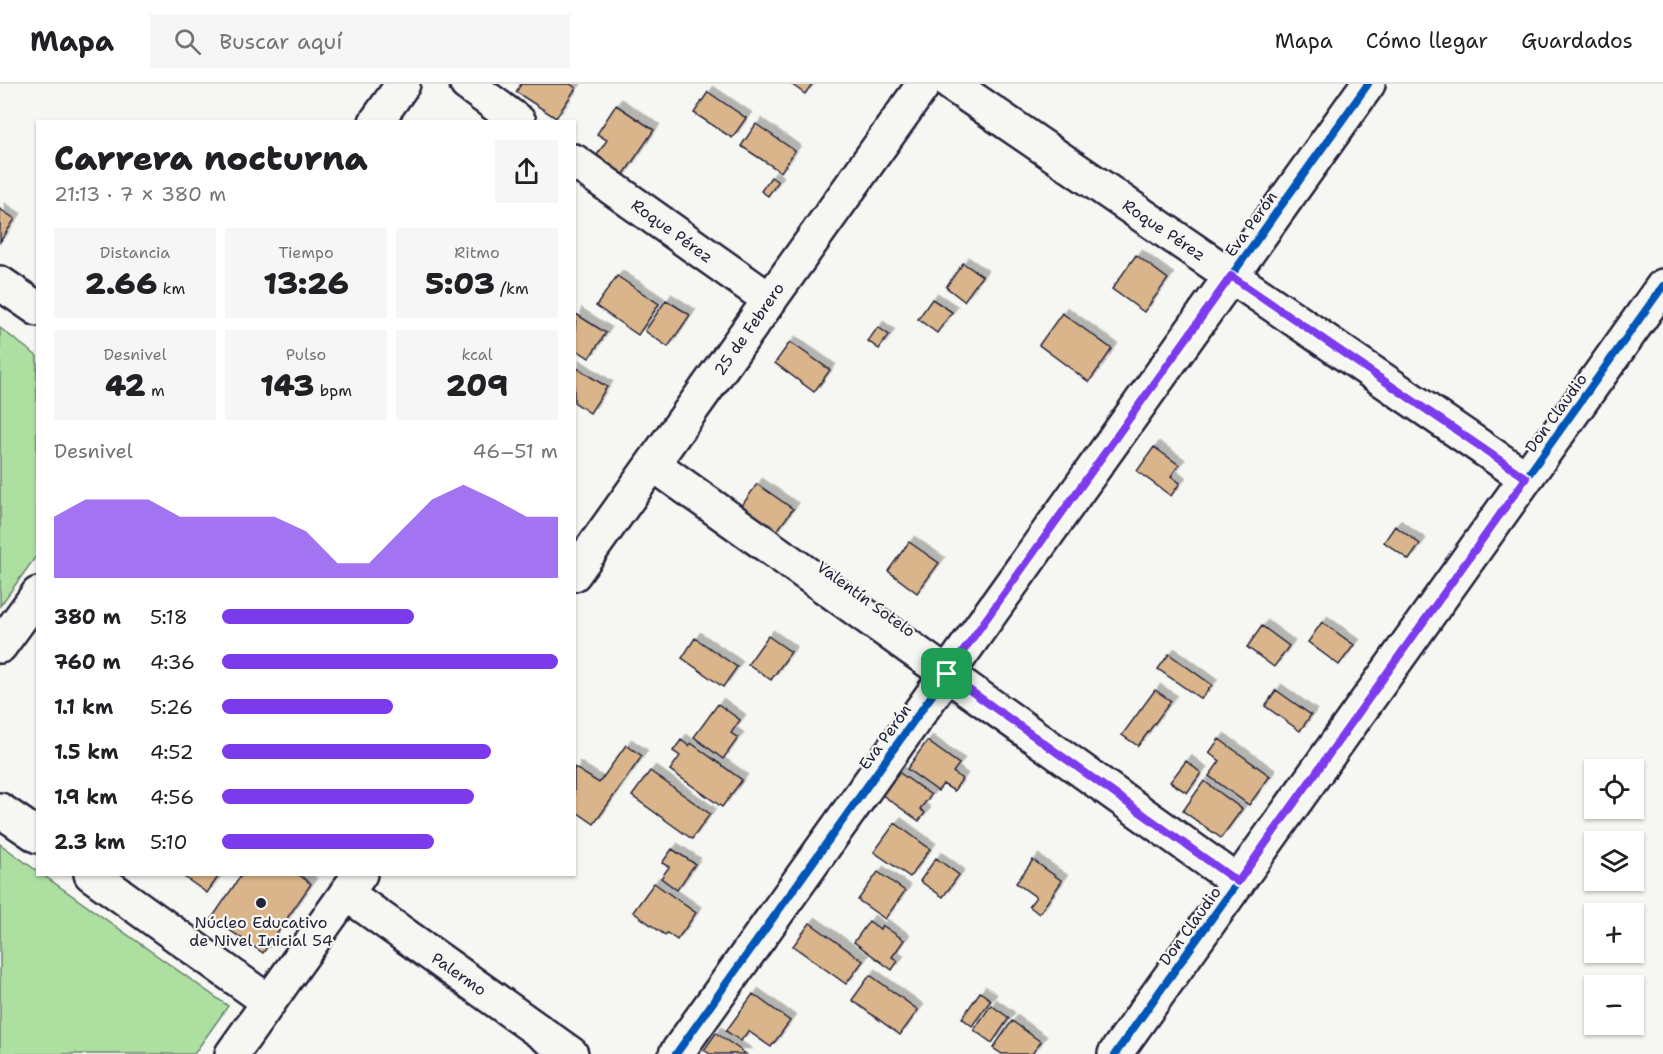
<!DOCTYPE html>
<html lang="es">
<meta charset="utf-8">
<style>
:root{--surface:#fff;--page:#f6f6f6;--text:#202124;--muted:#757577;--line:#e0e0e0;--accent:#7c3aed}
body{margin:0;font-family:"Shantell Sans",sans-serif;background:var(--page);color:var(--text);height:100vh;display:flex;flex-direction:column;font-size:22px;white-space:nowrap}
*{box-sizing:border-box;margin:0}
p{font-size:20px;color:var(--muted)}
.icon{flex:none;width:33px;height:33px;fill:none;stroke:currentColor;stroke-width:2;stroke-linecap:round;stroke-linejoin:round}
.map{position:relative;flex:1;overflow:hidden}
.panel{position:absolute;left:36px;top:36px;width:540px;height:756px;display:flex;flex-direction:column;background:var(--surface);border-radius:0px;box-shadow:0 2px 4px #0004}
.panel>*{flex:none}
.buttons{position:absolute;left:1584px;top:675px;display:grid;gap:12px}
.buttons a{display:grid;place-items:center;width:60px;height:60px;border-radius:0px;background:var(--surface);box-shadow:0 2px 4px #0004;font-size:30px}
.pin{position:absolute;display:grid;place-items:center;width:51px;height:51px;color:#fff;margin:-26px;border-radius:12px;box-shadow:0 3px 9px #0006}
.round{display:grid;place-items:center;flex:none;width:63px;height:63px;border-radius:0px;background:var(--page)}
.summary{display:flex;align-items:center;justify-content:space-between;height:102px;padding:0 18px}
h1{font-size:33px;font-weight:800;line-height:45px}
.stats{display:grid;grid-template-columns:repeat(3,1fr);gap:9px;height:102px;padding:6px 18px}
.stats div{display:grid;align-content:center;border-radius:0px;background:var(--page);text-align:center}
.stats b{font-size:30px;font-weight:800}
.stats small{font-size:16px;font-weight:400}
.stats p{font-size:16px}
.chart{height:168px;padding:12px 18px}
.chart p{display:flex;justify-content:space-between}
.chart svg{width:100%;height:108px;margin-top:6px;fill:var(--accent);opacity:.7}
ul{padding:0 18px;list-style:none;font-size:20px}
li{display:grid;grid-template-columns:96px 72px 1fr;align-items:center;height:45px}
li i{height:15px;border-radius:8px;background:var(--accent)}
header{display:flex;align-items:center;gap:36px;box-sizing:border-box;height:84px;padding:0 30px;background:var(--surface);border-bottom:2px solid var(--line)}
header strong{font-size:28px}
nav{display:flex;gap:33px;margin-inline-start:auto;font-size:21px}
.search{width:420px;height:54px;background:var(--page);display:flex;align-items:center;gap:15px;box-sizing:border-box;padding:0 21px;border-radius:0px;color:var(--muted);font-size:22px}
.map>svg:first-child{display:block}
</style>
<header>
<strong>Mapa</strong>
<div class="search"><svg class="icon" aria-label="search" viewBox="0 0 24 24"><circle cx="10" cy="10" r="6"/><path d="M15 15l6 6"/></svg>Buscar aquí</div>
<nav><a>Mapa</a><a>Cómo llegar</a><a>Guardados</a></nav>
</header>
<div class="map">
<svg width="1663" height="970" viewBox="0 0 1663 970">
<defs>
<filter id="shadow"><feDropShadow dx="5.5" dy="-5.5" stdDeviation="0" flood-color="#0004"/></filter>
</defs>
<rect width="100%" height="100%" fill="#f6f6f2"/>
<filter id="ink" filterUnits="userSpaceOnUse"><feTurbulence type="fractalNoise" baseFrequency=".0167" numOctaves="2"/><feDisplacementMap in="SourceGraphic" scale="12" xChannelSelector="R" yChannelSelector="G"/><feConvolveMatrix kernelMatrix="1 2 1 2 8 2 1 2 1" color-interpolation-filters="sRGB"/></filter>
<g filter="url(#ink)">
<path fill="#addfa0" stroke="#68806e" stroke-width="1.5" d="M0,244L37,272V471L0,522Z
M0,760L37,787L38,790L43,791L228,922L194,970H0Z"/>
<path fill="#dab58b" stroke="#22223b" stroke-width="1.5" filter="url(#shadow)" d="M521,0H570L576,4L556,34L516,8Z
M791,0H812L805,10Z
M708,8L746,34L732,54L694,29Z
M616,21L654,46L620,96L593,77L607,56L597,50Z
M756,40L795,67L781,88L741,62Z
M771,93L778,98L768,112L761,107Z
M0,125L15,135L0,158Z
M1136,171L1168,195L1144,228L1112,205Z
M963,179L982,192L964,217L946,203Z
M617,192L659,220L638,251L596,222Z
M932,215L952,228L937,249L918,235Z
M666,216L690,231L668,263L645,247Z
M1062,229L1112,265L1089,298L1039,261Z
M576,230L606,249L589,274L574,264Z
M878,243L889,251L879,265L868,257Z
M790,258L830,286L814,308L775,279Z
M574,282L607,303L590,329L574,318Z
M1154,363L1179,381L1171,392L1180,399L1171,412L1137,387Z
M757,400L793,425L771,455L736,430Z
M1395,442L1420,460L1409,476L1384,458Z
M909,458L939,479L917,509L888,487Z
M1322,538L1354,561L1339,581L1308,558Z
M1262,542L1289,562L1274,583L1247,563Z
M768,552L791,568L771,596L748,580Z
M695,554L737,583L723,603L682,574Z
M1169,570L1212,601L1201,615L1158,585Z
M1155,606L1171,617L1138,662L1122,651Z
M1276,606L1311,631L1300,647L1265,622Z
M718,620L740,636L731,649L738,654L723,675L694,653Z
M1219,655L1270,692L1249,721L1209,692L1220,677L1209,669Z
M681,656L689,662L691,659L742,696L722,723L670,686L680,672L673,667Z
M927,657L959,680L953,688L962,695L954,707L943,700L938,707L907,685Z
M626,661L642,672L594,740L574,726V683L599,699Z
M1186,677L1201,689L1187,709L1170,698Z
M650,687L710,730L692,755L632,712Z
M897,687L931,711L920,725L925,729L919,737L881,710Z
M1204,697L1242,725L1221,754L1183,727Z
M895,739L930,765L910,793L874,768Z
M672,765L695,780L677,806L661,794L669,783L662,779Z
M936,774L959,791L943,813L920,797Z
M1033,776L1062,797L1039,830L1029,822L1036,813L1016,799Z
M878,788L905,807L885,835L858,816Z
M180,790H220L207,809Z
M242,790H298L311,800L263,869L212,834Z
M654,799L696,829L677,856L667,849L665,851L633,828Z
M869,837L880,845L882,841L904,856L892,873L898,877L892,886L854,858Z
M810,839L863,877L846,900L793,862Z
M870,891L918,926L900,951L852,916Z
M980,908L991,916L972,942L962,934Z
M753,910L790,937L771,963L748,947L741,957L726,947Z
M991,921L1009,934L992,959L974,946Z
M1012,937L1041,958L1032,970H1002L993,964Z
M716,949L746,970H710L704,966Z"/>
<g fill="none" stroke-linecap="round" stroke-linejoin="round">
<defs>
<path id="minor" d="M467,0L519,38
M951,0L1526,394
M376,38L403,0
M574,77L770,216
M0,199L38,225
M653,380L1238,798
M574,490L924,0
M0,562L38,510
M0,726L38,752
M91,790L269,918
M347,810L571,970
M232,970L360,790
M676,970L1368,0
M1115,970L1663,202"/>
</defs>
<use href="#minor" stroke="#22223b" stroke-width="38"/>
<use href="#minor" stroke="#f6f6f2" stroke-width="33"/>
<defs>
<path id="cycleway" d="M676,970L1368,0
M1115,970L1663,202"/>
</defs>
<use href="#cycleway" stroke="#f6f6f2" stroke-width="11"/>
<use href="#cycleway" stroke="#0057b8" stroke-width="8"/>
</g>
</g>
<g fill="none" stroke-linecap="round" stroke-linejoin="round" filter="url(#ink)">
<defs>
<path id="route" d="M1231,192L1526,394L1238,798L947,590Z"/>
</defs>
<use href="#route" stroke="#fff" stroke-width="12"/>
<use href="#route" stroke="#7c3aed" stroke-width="8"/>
</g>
<circle fill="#22223b" stroke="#f6f6f2" stroke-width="2" cx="261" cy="819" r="6"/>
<g text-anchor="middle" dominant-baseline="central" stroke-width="4.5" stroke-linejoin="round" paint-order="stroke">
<g font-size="16" fill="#22223b" stroke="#f6f6f2">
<text transform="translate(1251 140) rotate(-54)">Eva Perón</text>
<text transform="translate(1164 146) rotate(34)">Roque Pérez</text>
<text transform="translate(672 147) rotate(36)">Roque Pérez</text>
<text transform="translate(749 245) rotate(-55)">25 de Febrero</text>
<text transform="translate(1556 329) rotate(-54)">Don Claudio</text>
<text transform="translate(866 515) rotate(36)">Valentín Sotelo</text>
<text transform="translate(885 653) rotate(-54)">Eva Perón</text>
<text transform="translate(1190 842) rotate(-54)">Don Claudio</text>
<text transform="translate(459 890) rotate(35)">Palermo</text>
</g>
<g font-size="16" fill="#22223b" stroke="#f6f6f2">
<text x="261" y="838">Núcleo Educativo<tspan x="261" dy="18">de Nivel Inicial 54</tspan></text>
</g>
</g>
</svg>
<div class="buttons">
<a><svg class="icon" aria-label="locate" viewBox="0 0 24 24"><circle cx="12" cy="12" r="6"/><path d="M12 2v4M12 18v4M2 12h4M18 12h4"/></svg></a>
<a><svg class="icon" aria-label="layers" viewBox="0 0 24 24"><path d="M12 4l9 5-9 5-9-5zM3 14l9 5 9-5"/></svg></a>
<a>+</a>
<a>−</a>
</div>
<div class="pin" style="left:947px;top:590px;background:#1e9e55"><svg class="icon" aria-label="arrive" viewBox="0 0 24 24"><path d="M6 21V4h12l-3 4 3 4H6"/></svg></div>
<section class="panel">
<div class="summary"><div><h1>Carrera nocturna</h1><p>21:13 · 7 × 380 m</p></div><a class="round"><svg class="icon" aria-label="share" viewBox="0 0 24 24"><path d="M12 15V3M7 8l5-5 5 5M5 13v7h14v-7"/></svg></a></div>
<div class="stats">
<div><p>Distancia</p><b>2.66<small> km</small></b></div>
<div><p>Tiempo</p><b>13:26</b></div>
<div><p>Ritmo</p><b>5:03<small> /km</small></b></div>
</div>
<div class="stats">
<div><p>Desnivel</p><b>42<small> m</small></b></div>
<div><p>Pulso</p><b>143<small> bpm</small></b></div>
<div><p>kcal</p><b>209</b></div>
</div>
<div class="chart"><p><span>Desnivel</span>46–51 m</p>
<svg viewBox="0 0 160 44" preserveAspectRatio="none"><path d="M0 44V19L10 12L20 12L30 12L40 19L50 19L60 19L70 19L80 25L90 38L100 38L110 25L120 12L130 6L140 12L150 19L160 19V44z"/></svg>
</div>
<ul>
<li><b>380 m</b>5:18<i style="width:57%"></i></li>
<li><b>760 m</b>4:36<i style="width:100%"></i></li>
<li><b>1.1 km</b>5:26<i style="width:51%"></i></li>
<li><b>1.5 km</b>4:52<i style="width:80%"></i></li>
<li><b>1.9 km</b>4:56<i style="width:75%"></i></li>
<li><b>2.3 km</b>5:10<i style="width:63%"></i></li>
</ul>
</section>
</div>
